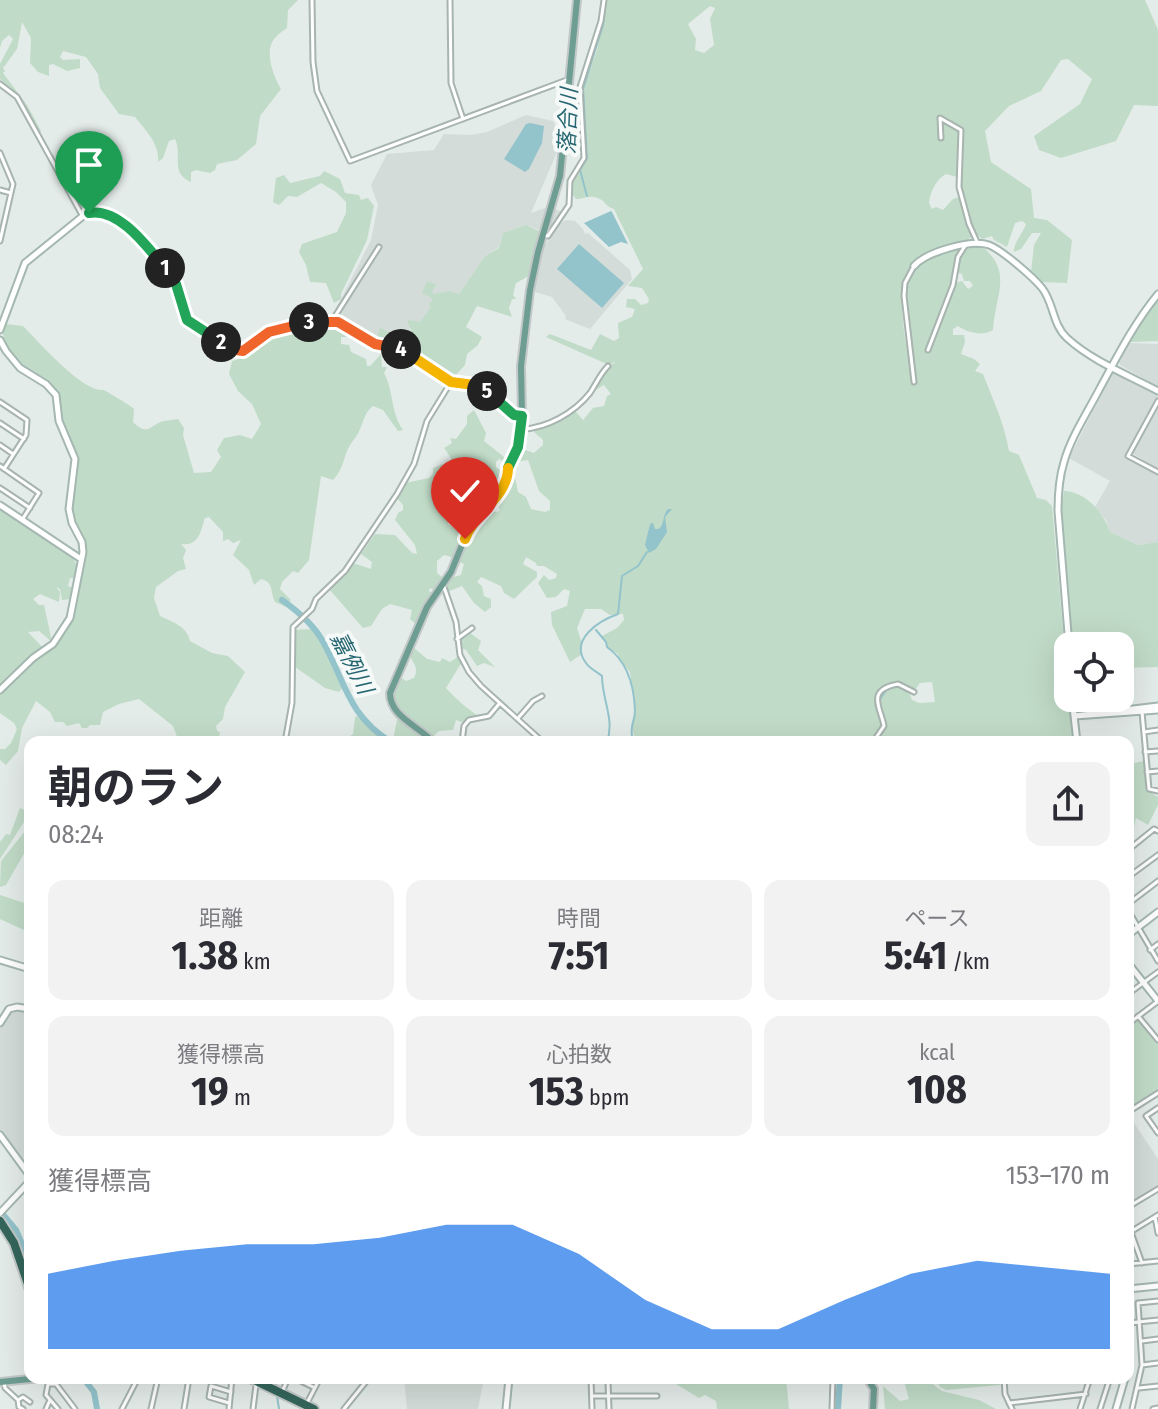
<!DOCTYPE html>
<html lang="ja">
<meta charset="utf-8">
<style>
:root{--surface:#fff;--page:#f2f2f3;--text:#2b2b33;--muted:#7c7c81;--accent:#1a73e8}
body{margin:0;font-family:"Fira Sans Condensed","Noto Sans JP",sans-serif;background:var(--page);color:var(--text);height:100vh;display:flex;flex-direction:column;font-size:30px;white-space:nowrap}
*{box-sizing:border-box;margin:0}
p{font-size:26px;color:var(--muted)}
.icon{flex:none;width:44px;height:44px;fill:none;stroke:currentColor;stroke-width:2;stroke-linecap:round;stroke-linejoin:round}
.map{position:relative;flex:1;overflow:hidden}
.sheet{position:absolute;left:24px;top:736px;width:1110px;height:648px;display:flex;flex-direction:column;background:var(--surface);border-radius:16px;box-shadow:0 8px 32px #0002}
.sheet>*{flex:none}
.tools{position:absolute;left:1054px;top:632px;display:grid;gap:16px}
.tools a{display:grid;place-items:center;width:80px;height:80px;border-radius:16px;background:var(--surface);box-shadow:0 8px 32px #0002;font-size:40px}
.pin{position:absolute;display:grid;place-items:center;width:68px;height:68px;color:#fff;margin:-82px -34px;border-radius:50% 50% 50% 0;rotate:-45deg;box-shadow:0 0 8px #0007}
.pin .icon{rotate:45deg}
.km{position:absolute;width:40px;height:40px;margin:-20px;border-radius:50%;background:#222;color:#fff;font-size:22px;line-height:40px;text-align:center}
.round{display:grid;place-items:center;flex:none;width:84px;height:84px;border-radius:16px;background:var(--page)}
.overview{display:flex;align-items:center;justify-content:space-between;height:136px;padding:0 24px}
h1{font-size:44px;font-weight:700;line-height:60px}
.stats{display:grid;grid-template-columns:repeat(3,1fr);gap:12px;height:136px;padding:8px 24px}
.stats div{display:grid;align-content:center;border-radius:16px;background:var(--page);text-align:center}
.stats b{font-size:40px;font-weight:700}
.stats small{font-size:22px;font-weight:400}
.stats p{font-size:22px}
.chart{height:224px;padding:16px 24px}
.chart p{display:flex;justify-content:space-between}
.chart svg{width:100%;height:144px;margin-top:8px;fill:var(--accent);opacity:.7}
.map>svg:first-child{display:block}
</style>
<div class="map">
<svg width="1158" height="1409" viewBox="0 0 1158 1409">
<rect width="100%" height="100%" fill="#e4ece9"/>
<path fill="#d3dcd8" d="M526,115L553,121L561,134L560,145L531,213L548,207L563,212L547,233L526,225L503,233L499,247L485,256L459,294L449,291L433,294L431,291L437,286L427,281L423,293L433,299L432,307L420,322H412L408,336L397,337L382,328L403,347L378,343L333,315L371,240L378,205L371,185L387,154L434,150L444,134L471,135L487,132Z
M566,220L575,221L583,229L585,234L588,233L630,270L632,279L590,329L565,319L566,316L552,297L532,291L542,250L559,224Z
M1129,343L1158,344V387L1120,365L1119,362Z
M1117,373L1158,395L1124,456L1158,475V542L1138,545L1110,532L1106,520L1095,507L1110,481L1069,458L1112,374Z
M1158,406V469L1132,453Z
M18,1010L30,1013V1174L0,1133V1029L8,1013Z
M1128,1114L1158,1159V1186L1128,1204Z
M404,1378H484L478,1409H407Z"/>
<path fill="#c0dbc7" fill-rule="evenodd" d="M0,0H298L288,10L287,28C283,31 279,33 276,37C263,49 273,76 281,89L260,116L256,144L237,160L217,164L215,170L210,173L196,170L191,172V182C169,173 183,155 175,139L169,141L163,158L158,162C160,144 145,130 135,117L119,114L100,88L98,74L86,57L63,51L60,57L63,60L80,59V68L67,71L53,64L49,65V76L38,72L30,63L31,38L22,22L17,49L3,68L5,71L3,73L27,105L41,131L39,134L18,96L0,79V64L13,39L9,35L2,41L0,48Z
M607,0H1145L1158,30V106L1134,105L1116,141L1061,158L1039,150L1034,136L1080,104L1092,79L1068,59L1061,60L1041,91L1009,106L985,131L991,162L1031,189L1034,218L1047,220L1072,240L1067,283L1041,282L1031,272L1034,245L1041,233H1032L1021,249L1014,252C1013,244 1023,233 1026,224L1022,221L1015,223L1007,247L994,240L992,236L982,239C954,215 961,162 962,130L939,117L937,120L941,133L940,121L961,131L957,177L946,174C936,179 930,193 929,203L932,209L936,207L943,210L953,199L959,197L973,235C961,249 943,246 927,253C885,271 908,346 912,381L916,382L905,297C908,262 930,254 961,248L956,257L952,285L927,350L929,351L955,283L962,281L968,289L973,286L970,281H964L962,274L957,272C959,255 962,247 981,246C1014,271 995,295 993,330C983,337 966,332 958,326L953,329V335H964L965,342L961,354L974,359L980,364L975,371L983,374C993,400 1004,422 1009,451L1019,455L1037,498L1046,500L1052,506L1073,742H875L885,725L878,706L884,692L897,686L909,692L912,700L919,703L935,702L932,682L920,683L914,691L901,683L894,684L879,694L876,705L883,726L872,742H636L631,725L635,711L630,672L619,660L618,654L607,647V642L602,636L617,628L624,620L623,614L610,615L601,609H585L577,628L582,644V654L570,662L552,625L551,612L567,606L570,591L564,589L556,597L547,598L538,583L544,575L549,580L556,578L557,574L544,566H537L536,563L526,557L523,564L537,572V577L514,599L504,593L501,586L481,577L477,582L482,586L484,596L491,599V607L485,612L474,603L462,586L447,592L449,578L461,575L464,564L457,561L475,525L489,511L497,512L500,510L496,499L501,492L508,490L506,487L510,472L515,477L518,492L526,497L531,509L545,512L550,510V501L539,491L528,460L516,462L519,448L534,453L543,445V440L534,432L537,426L555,422L571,412H576L583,420L593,408L604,406L607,396L611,394L604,385L592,392L603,373L616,361L609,365L546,337L550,334L591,350L600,334L614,341L619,338L618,323L632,317L635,309L626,307L627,299H635L641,305L648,303L649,299L642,288L628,286L643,269L614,209C606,207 606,202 600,199C590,194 585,199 576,199L571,193L573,178L588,158L583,89L597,50ZM710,6L715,8L710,19L714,45L704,53L695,50L696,39L688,24Z
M324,171L340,179L345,193L359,195L361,200L368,198L374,206L367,240L341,294V299L334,303L326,283L310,282L306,265L299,252L302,244L337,232L346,213V202L336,192L321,183L297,197L288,196L279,205L273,202L276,178L284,175L290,183L320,176Z
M526,225L541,232L529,276L516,283L513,295L516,299H512L509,308L512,317L477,306L466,327L482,337L478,345L467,354L465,365L453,378H447L401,344L377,338L380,327L397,337L408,336L411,330L407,320L420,322L431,307L429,305L433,299L422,293L427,281L437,285L432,291L433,294L449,291L459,294L485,256L499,248L503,233Z
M1158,300V341L1130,342L1143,319Z
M6,324L23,326C38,341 83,393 104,390C109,393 130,405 134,409L133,422C149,437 149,425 164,421C169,420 173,420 178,419L184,428L183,435L194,473L211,472L221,457L217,450L224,438L240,435L252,439L261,424L252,404L238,391L229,374L232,361C247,357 253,350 266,342C290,325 321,320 346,334L348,337H341V344L349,345L351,352L366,359L367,366H370L381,354L382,367H387L384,373C394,391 390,411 403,430L398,431L383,410L373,406C365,412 364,420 360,429C358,435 354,439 350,445C343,457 344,469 333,480L321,476L309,560L298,573L293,571L282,582L280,589L291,600L288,603L282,601L286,607L275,602C270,591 274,582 261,579L254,585L249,570L233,555L241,540L233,543L228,539L223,541V532L209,517L205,518C200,533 199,546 181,544L186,550L183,558L186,569L178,571L156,587L154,598L160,616C172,622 187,626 190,641L212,653L228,656L245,672L225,707L223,719L216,726L217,731L220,732L218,742H179L173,726L139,699L119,704L103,712L100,725H90L87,728H82L79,723L67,726L63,722H55L50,712L36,701L22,728L18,751L6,765L0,760V749H5L11,743L17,729L14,723L0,713V692L8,688L35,659L54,646L72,619L85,547L72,510L76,456L62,422L58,396L48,382L19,363L6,346L3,333Z
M474,410L486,433L484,441L508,460L507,463L499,459L496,462V467L506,474L503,481L479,469L480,473L498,490L488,503C465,492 458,466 444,448L452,443L450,438L456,439L467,424V416Z
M443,464L446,468L447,476L458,478L486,505L466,528L448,518V524L464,535L455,558L444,555L437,561V573L444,579L436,591L430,588L429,591L433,594L416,624L410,619L412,610L390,604L382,609L371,626L363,628L329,589L353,563L371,569L372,562L361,554L375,534L395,535L412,553L417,554L415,545L395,520L398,513L403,510V505L397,498L405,483L429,478L433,474V468Z
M1064,491C1085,491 1104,513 1110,532L1138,545L1158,542V667L1120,668V646H1073L1061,511Z
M0,508L72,557L77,565L74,578H70L68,586L74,588L72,599L62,600L60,589L56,587L60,592L59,602L40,594L33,599L39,605H44L52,642L39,631L28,632L44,649L0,688Z
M311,629L321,640L342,689L339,692L325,688L295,667L294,633L295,630Z
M469,632L481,641L478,650L495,667L484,663L477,666L466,650L461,648V639Z
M413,647L427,659L440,662L442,658L450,662L459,656L462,662L446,688C457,700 466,708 480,717L464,723L456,720L453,730L439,731L432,738C409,720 383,710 400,677L406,681L414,678C420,666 411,663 409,652Z
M358,716L379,737L378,742H341L353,734L355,717Z
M400,717L424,737L422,742C395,742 388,742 369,723L393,740L397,720Z
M1144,761L1146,790L1158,797V805L1148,825L1136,818L1134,827L1128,833V764Z
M20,808L29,812L30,818L24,822L0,859V842L6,834L10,835Z
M30,825V843L6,885L0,887L1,861Z
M0,895L30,905V937L24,935V930L0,919Z
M1137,1019L1158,1043V1091L1129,1109L1128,1026Z
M666,1378H786L789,1409H717L716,1401L705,1395L699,1398Z
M903,1378H925L942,1391L979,1400L996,1409H885L883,1386L900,1401L909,1399Z
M935,1378H1002L1000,1385L946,1390L940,1387Z"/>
<path fill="#93c3cb" d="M530,123L544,126L542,143L529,169L525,172L504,159L526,124Z
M611,211L612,212L628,244L621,242L609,247L584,223Z
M579,244L624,283L602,308L557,269Z
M668,509H672L665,517L667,532L656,549L649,553L645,545L650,524L653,523L655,529H659C665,523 662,516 668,509Z"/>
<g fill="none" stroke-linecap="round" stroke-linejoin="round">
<path stroke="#93c3cb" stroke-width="2" d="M587,196L580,170L587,158L583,89L603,25L606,0
M596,630L606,642L607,647C627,661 634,685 635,710C635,724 629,724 633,742
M879,701L886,690
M607,742C615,719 602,700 602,676C597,672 589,668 586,663C568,639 601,620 618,614L622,576L638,566L647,552
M875,742L884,730
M276,1387V1378
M277,1396L279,1409"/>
<path stroke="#93c3cb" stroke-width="6" d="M282,600C296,610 313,624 322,640C345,680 347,715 391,742
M0,1211L16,1230L30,1263
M83,1378L94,1392L97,1409
M838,1409L840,1378"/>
<defs>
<path id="street" d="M312,0L313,62L317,91L350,161L567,80
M450,0L451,83L463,119
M0,84L17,97L82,215
M941,138L940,118L961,130L959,187L969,224L978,244
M0,153L13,184L0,241
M0,190L11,193
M543,235L548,236L569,205L570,181L584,158L580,87L601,21L604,0
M914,266L905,283L904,296L914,382
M332,321L379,247
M928,350L953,285L958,257L965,246
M1158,401L1128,456L1158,472
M0,402L27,420L26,435L4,469
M0,423L24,439
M523,429C547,428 574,413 590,393C596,384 600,374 608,366
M0,445L13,454
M0,466L39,493L22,520
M0,488L30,508
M444,587L456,622L460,655L469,672L481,686L543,742
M457,639L472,628
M1142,712L1149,789L1158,791
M519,717L533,701L542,696
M1144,732L1158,730
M285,742L292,703L293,627L312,609L316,599L345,571L397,494L414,464L427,421L451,382
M462,742L464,726L469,720L489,716L499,704
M873,742L884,726C881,708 865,690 898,684L914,692
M1145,752L1158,751
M1147,772L1158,771
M1128,850L1154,829L1158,831
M1128,877L1158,855
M1128,904L1158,881
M1128,910L1158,961
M1150,950L1158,944
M1128,994L1158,972
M1138,1016L1158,1040
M1128,1024L1157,1002
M1158,1108L1146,1116L1158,1133
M1128,1112L1158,1093
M1128,1207L1158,1189
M1155,1217L1158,1233
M1128,1224L1142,1263
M1132,1231L1158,1215
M1128,1264L1158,1261
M1128,1323L1158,1320
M1142,1341L1158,1339
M1142,1365L1158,1363
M46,1378L48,1384H56L75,1409
M295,1378L313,1387
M591,1378L592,1409
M642,1378H643
M1004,1378L1005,1394L1012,1409
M1004,1380L1024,1378
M4,1382L5,1388L18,1400L19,1407L23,1409
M608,1382L609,1409
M48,1384L46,1395L58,1409
M1139,1388L1158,1386
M283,1390L288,1378
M592,1396H657
M18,1400L23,1397L30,1402
M229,1403L209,1397L211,1386L231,1392
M1009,1403L1086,1394
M306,1405L320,1378
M46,1409L50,1400
M122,1409L138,1378
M151,1409L158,1378
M184,1409L189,1378
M229,1409L232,1378
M253,1409L256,1385
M344,1409L369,1378
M832,1409L833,1378
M1080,1409L1090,1378
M1100,1409L1110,1378
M1132,1409L1142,1365L1138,1303L1158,1301
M1153,1409L1158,1408"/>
<path id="secondary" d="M914,266C926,252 971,239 989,245C1002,250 1033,277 1042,288C1054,303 1052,324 1067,338C1092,361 1128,375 1158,391
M0,330L25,263L83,216L94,211L104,212L133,233L172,276L187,320L214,336L229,349L243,351L274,330L310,322L332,321L350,327L375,344L406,351L451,382L484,389L514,415L522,416
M0,340L6,351L20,368L46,384L56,395L59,421L75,459L69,509L72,523L82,542L83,552L70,618L53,644L33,658L0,690
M0,505L81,559
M1069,646L1058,511C1058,495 1059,478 1064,462C1071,437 1087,413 1099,390C1117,357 1134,323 1158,294
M1072,698L1077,742
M1075,716L1158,706
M1075,716L1158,710
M1128,935L1158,912
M0,960L30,969
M1128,963L1158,1001
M0,1023L9,1009L17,1007L30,1009
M0,1135L30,1176
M0,1213L30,1181
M1128,1289L1158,1286
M506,1409L509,1378
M1116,1409L1125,1378"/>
<path id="primary" d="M433,742C419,726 390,717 390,693L427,607L451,572L470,525L506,484L509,464L518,447L522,416L521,366L530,290L538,252L560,176L577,0
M867,1378L874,1389L873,1409
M0,1382L40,1378"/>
<path id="highway" d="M0,1221L14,1243L30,1290
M250,1378L314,1409"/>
</defs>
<use href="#street" stroke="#a7b4b0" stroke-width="7"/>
<use href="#secondary" stroke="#a4b7b0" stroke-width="9"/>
<use href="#primary" stroke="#c2c8c7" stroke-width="10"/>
<use href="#highway" stroke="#c2c8c7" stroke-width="12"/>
<use href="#street" stroke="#fff" stroke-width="3"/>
<use href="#secondary" stroke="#fff" stroke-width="5"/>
<use href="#primary" stroke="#6e9d91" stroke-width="6"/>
<use href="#highway" stroke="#34655b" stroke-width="8"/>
</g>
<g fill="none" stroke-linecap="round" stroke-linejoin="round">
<defs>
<path id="split-1" d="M89,213C119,207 148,248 165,268"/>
<path id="split-2" d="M165,268L176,284L187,320L221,342"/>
<path id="split-3" d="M221,342L229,349L243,351L269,332L309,322"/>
<path id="split-4" d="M309,322H338L375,344L401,349"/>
<path id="split-5" d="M401,349L451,382L474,385L487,391"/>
<path id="split-6" d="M487,391L514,415L522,416L518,447L508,468"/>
<path id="split-7" d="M465,539C474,513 508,497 508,468"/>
</defs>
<use href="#split-1" stroke="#fff" stroke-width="16"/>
<use href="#split-2" stroke="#fff" stroke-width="16"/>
<use href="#split-3" stroke="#fff" stroke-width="16"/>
<use href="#split-4" stroke="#fff" stroke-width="16"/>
<use href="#split-5" stroke="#fff" stroke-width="16"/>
<use href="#split-6" stroke="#fff" stroke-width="16"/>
<use href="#split-7" stroke="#fff" stroke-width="16"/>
<use href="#split-1" stroke="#22a559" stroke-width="10"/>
<use href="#split-2" stroke="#22a559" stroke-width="10"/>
<use href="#split-3" stroke="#f0652b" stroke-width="10"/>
<use href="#split-4" stroke="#f0652b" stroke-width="10"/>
<use href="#split-5" stroke="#f5b400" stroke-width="10"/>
<use href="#split-6" stroke="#22a559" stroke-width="10"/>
<use href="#split-7" stroke="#f5b400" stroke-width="10"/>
</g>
<g text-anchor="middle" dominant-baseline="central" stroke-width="8" stroke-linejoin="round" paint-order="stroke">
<g font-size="22" font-style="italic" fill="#266672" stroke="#f5f9f7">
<text transform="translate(568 121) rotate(-88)">落合川</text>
<text transform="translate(352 663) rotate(63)">嘉例川</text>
</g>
</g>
</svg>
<div class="tools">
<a><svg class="icon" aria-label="locate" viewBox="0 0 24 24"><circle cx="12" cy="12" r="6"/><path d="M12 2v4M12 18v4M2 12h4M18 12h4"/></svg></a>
</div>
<div class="pin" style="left:89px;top:213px;background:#1e9e55"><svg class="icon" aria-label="arrive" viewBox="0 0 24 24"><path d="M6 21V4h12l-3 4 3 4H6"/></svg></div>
<div class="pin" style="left:465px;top:539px;background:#d93025"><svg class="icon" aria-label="check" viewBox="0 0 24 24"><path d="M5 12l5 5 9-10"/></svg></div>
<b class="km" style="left:165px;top:268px">1</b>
<b class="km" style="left:221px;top:342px">2</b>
<b class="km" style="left:309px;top:322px">3</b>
<b class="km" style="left:401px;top:349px">4</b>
<b class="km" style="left:487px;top:391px">5</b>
<section class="sheet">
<div class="overview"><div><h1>朝のラン</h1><p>08:24</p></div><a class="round"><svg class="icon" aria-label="share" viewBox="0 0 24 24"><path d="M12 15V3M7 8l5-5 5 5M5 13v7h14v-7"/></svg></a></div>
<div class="stats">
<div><p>距離</p><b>1.38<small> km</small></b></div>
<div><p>時間</p><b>7:51</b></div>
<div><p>ペース</p><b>5:41<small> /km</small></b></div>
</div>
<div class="stats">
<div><p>獲得標高</p><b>19<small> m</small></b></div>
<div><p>心拍数</p><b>153<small> bpm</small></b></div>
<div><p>kcal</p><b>108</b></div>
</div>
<div class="chart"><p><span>獲得標高</span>153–170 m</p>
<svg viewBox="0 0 160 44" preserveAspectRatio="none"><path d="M0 44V21L10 17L20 14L30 12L40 12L50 10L60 6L70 6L80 15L90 29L100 38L110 38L120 29L130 21L140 17L150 19L160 21V44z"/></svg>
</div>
</section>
</div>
